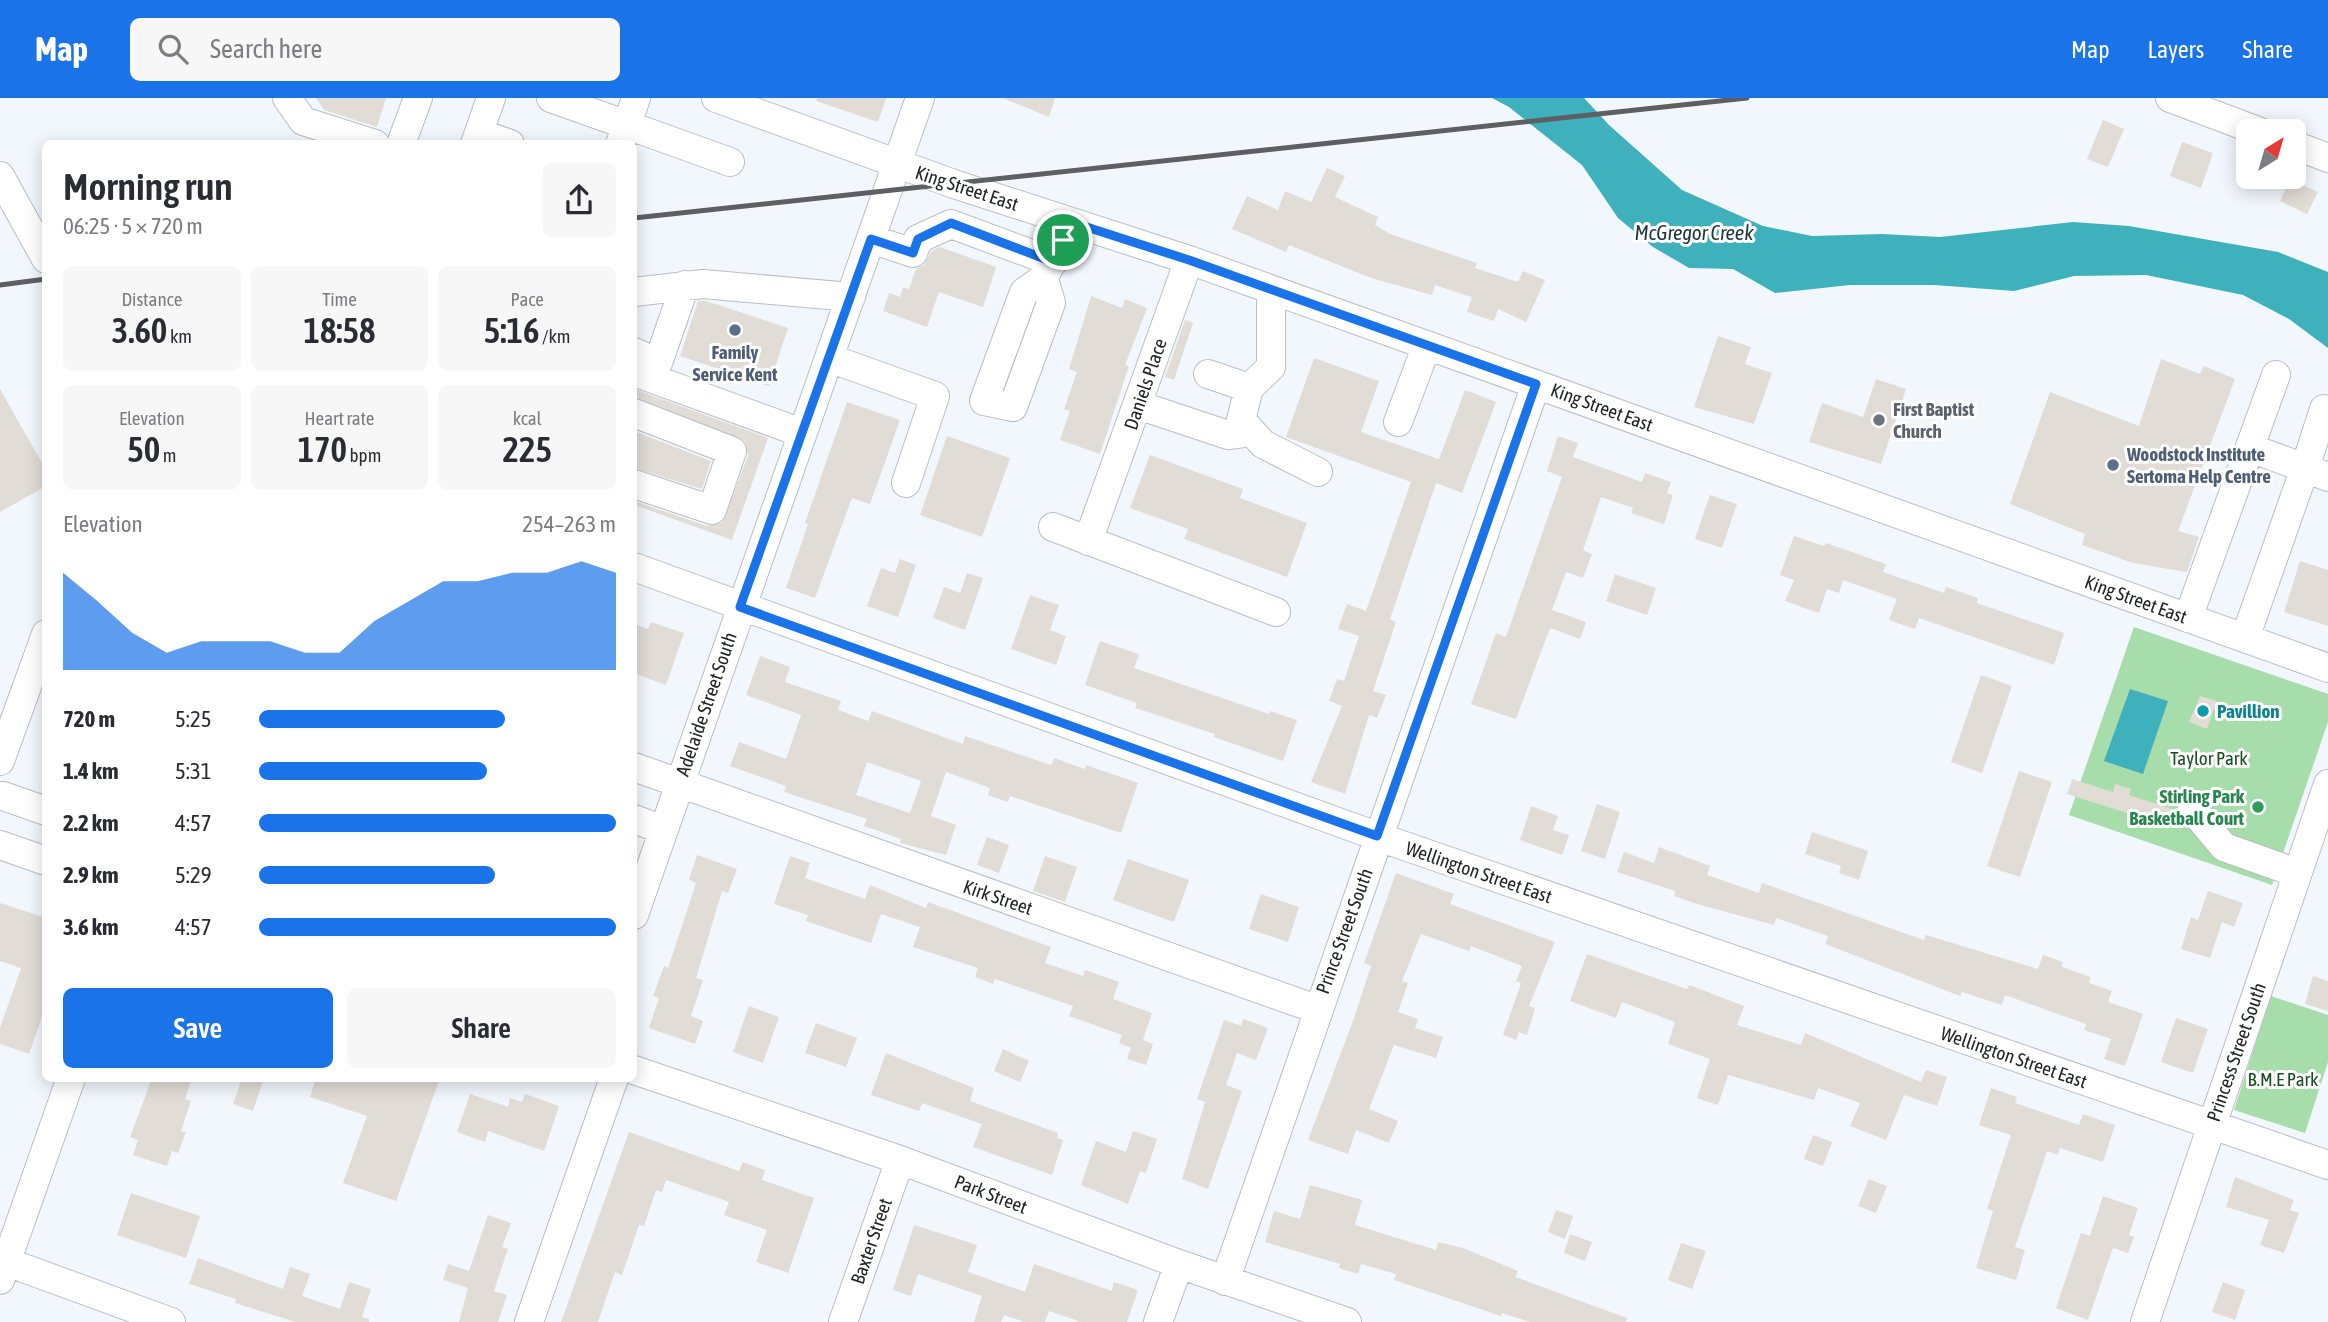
<!DOCTYPE html>
<meta charset="utf-8">
<style>
:root{--surface:#fff;--page:#f7f7f7;--text:#2b2b33;--muted:#7c7c81;--accent:#1a73e8}
body{margin:0;font-family:"Asap Condensed",sans-serif;background:var(--page);color:var(--text);height:100vh;display:flex;flex-direction:column;font-size:26px;white-space:nowrap}
*{box-sizing:border-box;margin:0}
p{font-size:23px;color:var(--muted)}
.icon{flex:none;width:38px;height:38px;fill:none;stroke:currentColor;stroke-width:2;stroke-linecap:round;stroke-linejoin:round}
.map{position:relative;flex:1;overflow:hidden}
.sheet{position:absolute;left:42px;top:42px;width:595px;height:942px;display:flex;flex-direction:column;background:var(--surface);border-radius:10px;box-shadow:0 4px 18px #0003}
.sheet>*{flex:none}
.needle{width:46px;rotate:37deg}
.buttons{position:absolute;left:2236px;top:21px;display:grid;gap:14px}
.buttons a{display:grid;place-items:center;width:70px;height:70px;border-radius:10px;background:var(--surface);box-shadow:0 4px 18px #0003;font-size:35px}
.pin{position:absolute;display:grid;place-items:center;width:60px;height:60px;color:#fff;margin:-30px;border:4px solid #fff;border-radius:50%;box-shadow:0 2px 7px #0007}
.round{display:grid;place-items:center;flex:none;width:74px;height:74px;border-radius:10px;background:var(--page)}
.overview{display:flex;align-items:center;justify-content:space-between;height:119px;padding:0 21px}
h1{font-size:38px;font-weight:600;line-height:52px}
.stats{display:grid;grid-template-columns:repeat(3,1fr);gap:10px;height:119px;padding:7px 21px}
.stats div{display:grid;align-content:center;border-radius:10px;background:var(--page);text-align:center}
.stats b{font-size:35px;font-weight:600}
.stats small{font-size:19px;font-weight:400}
.stats p{font-size:19px}
.chart{height:196px;padding:14px 21px}
.chart p{display:flex;justify-content:space-between}
.chart svg{width:100%;height:126px;margin-top:7px;fill:var(--accent);opacity:.7}
.button{display:flex;gap:14px;margin-top:auto;padding:14px 21px}
.button a{flex:1;height:80px;border-radius:10px;background:var(--accent);color:#fff;font-size:28px;font-weight:600;line-height:80px;text-align:center}
.button a+a{background:var(--page);color:var(--text)}
ul{padding:0 21px;list-style:none;font-size:23px}
li{display:grid;grid-template-columns:112px 84px 1fr;align-items:center;height:52px}
li i{height:18px;border-radius:9px;background:var(--accent)}
header{display:flex;align-items:center;gap:42px;box-sizing:border-box;height:98px;padding:0 35px;background:var(--accent);color:#fff}
header strong{font-size:33px}
nav{display:flex;gap:38px;margin-inline-start:auto;font-size:24px}
.search{width:490px;height:63px;background:var(--page);display:flex;align-items:center;gap:18px;box-sizing:border-box;padding:0 24px;border-radius:10px;color:var(--muted);font-size:26px}
.map>svg:first-child{display:block}
</style>
<header>
<strong>Map</strong>
<div class="search"><svg class="icon" aria-label="search" viewBox="0 0 24 24"><circle cx="10" cy="10" r="6"/><path d="M15 15l6 6"/></svg>Search here</div>
<nav><a>Map</a><a>Layers</a><a>Share</a></nav>
</header>
<div class="map">
<svg width="2328" height="1224" viewBox="0 0 2328 1224">
<rect width="100%" height="100%" fill="#f2f7fd"/>
<path fill="#a7dcab" d="M2134,529L2328,596V624L2272,787L2069,717Z
M2271,898L2328,917V964L2305,1035L2234,1012Z"/>
<path fill="#3fb1bd" d="M1492,0H1584L1609,27L1682,92L1763,128L1812,138L1882,136L1940,139L2073,124L2129,128L2278,154L2328,174V250L2289,221L2243,197L2146,177L2074,178L2014,193L1934,187H1850L1775,195L1733,171L1689,170L1653,149L1618,120L1582,67L1509,9Z
M2130,591L2168,603L2143,676L2104,663Z"/>
<path fill="#e1dcd6" fill-rule="evenodd" d="M316,0H386L377,29L324,12Z
M817,0H886L878,24L816,3Z
M1003,0H1055L1049,19Z
M2103,22L2124,31L2108,69L2087,61Z
M2182,44L2213,55L2201,90L2170,78Z
M1327,70L1345,78L1335,99L1378,119L1375,127L1390,136L1477,165L1475,170L1518,184L1523,173L1545,182L1526,224L1498,211L1494,223L1467,214L1472,199L1435,187L1432,197L1371,180L1289,147L1286,154L1232,131L1247,98L1278,112L1285,93L1311,104Z
M2290,81L2318,94L2307,116L2280,103Z
M940,149L996,169L983,209L939,194L927,229L883,213L889,195L900,199L903,189L909,191L916,171L924,167L931,153Z
M1091,198L1122,210L1125,201L1147,210L1125,267L1129,268L1100,356L1060,342L1070,313L1064,311L1077,274L1069,271Z
M698,203H706L788,230L769,288L680,258Z
M1185,222L1193,225L1174,282L1165,279Z
M1718,238L1751,249L1745,266L1772,275L1754,326L1694,309Z
M1314,260L1379,283L1361,334L1439,361L1465,292L1496,304L1462,395L1436,385L1390,521L1396,524L1373,593L1386,597L1377,620L1369,617L1345,696L1311,684L1342,608L1329,603L1337,581L1344,583L1359,538L1338,531L1347,506L1366,513L1411,384L1286,339Z
M2161,261L2200,276L2204,268L2235,281L2178,433L2199,439L2187,474L2133,465L2082,447L2085,436L2010,406L2050,294L2139,328Z
M1876,281L1906,291L1881,366L1809,344L1822,305L1863,319Z
M0,291L46,372V388L0,414Z
M634,291L768,340L732,442L634,407V403L707,428L722,425L748,358L745,343L634,299Z
M847,304L900,322L870,406L852,400L815,500L786,490L808,426L805,425Z
M634,333L711,363L702,391L634,370Z
M947,338L1010,360L982,439L920,417Z
M1558,338L1578,345L1573,359L1642,384L1645,375L1671,384L1667,395L1673,397L1664,426L1631,415L1633,410L1601,399L1583,452L1592,456L1583,480L1566,474L1552,512L1586,524L1580,541L1550,530L1516,621L1471,606L1496,535L1506,539L1562,379L1547,373Z
M1150,357L1243,391L1240,400L1307,425L1287,479L1184,441L1188,431L1130,410Z
M1710,397L1737,406L1722,450L1695,441Z
M1794,438L1824,448L1826,445L1886,466L1883,474L1944,495L1946,489L1978,500L1977,505L2064,535L2054,567L1919,520L1915,531L1889,522L1897,501L1843,482L1839,495L1827,491L1819,515L1785,503L1794,482L1780,477Z
M900,461L916,467L898,519L867,508L881,470L895,475Z
M2300,463L2328,472V528L2284,514Z
M967,475L983,480L965,532L933,520L944,489L960,495Z
M1615,476L1656,490L1647,517L1606,503Z
M1030,497L1059,507L1050,532L1066,538L1056,567L1011,551Z
M651,524L684,535L666,587L634,575V526L648,531Z
M1100,543L1139,556L1134,570L1269,616L1270,613L1297,622L1283,663L1214,639L1215,636L1135,610L1137,605L1085,587Z
M760,558L790,569L785,584L841,603L838,612L868,623L872,613L963,646L965,638L1051,667L1054,660L1085,671L1086,667L1138,685L1121,735L1010,698L1008,704L988,697L990,690L946,674L931,718L956,727L946,757L900,745L901,741L864,728L867,721L784,694L786,688L730,668L739,644L786,661L801,617L746,597ZM867,664L921,683L910,715L856,697Z
M1981,577L2012,588L1982,675L1951,664Z
M2200,598L2217,603L2207,631L2189,624Z
M2019,673L2052,684L2020,779L1987,768Z
M2072,681L2113,694L2115,686L2131,691L2129,697L2176,712L2171,729L2067,696Z
M1597,706L1620,714L1605,761L1581,753Z
M1531,708L1558,718L1553,732L1569,737L1562,757L1520,742Z
M1812,734L1868,753L1859,782L1839,775L1841,768L1805,756Z
M987,739L1009,747L999,775L977,767Z
M1659,749L1710,768L1707,777L1759,795L1762,785L1924,842L1926,837L2038,871L2043,857L2063,864L2062,869L2091,879L2089,885L2112,893L2108,904L2143,916L2125,968L2104,961L2111,941L2084,932L2086,926L2005,897L2002,907L1962,894L1960,898L1825,846L1828,838L1776,820L1774,827L1697,806L1674,798L1675,793L1617,774L1624,754L1654,765Z
M697,757L737,771L728,795L722,793L696,880L703,882L691,918L703,923L695,946L649,930L659,900L653,898L664,868L668,870L696,785L689,782Z
M790,758L810,765L805,780L865,801L870,787L926,810L928,804L1051,849L1045,865L1083,878L1085,872L1119,884L1113,901L1152,915L1143,942L1153,946L1146,967L1127,961L1131,950L1119,945L1122,937L1069,918L1073,908L995,881L993,886L975,879L978,870L913,849L920,829L881,816L871,845L806,823L808,817L774,806Z
M1045,758L1077,769L1065,804L1033,793Z
M1128,761L1189,782L1174,824L1113,802Z
M1396,775L1454,796L1450,806L1555,844L1529,908L1535,910L1527,937L1519,934L1516,942L1503,937L1521,885L1516,883L1522,868L1471,848L1469,853L1421,836L1402,883L1408,885L1398,914L1418,921L1415,930L1443,939L1436,960L1394,947L1369,1011L1398,1023L1389,1045L1356,1032L1348,1056L1308,1042L1353,923L1371,868L1364,865Z
M2208,793L2243,805L2234,829L2222,824L2210,860L2181,851L2191,819L2198,822Z
M1261,796L1299,809L1288,844L1249,831Z
M0,805L46,820V908L29,956L0,946V930L21,870L0,863Z
M1587,856L1687,891L1689,887L1744,908L1737,927L1801,947L1805,935L1921,984L1926,972L1947,979L1937,1008L1904,997L1886,1042L1850,1028L1860,1005L1818,990L1814,1002L1728,977L1718,1007L1697,1000L1710,961L1668,946L1675,924L1622,904L1616,920L1570,903Z
M2313,878L2328,883V913L2305,906Z
M749,908L779,919L763,965L733,954Z
M2176,920L2208,931L2193,975L2161,964Z
M1243,921L1268,930L1256,962L1237,955L1226,987L1242,993L1208,1091L1182,1081L1205,1004L1197,1001L1224,922L1241,928Z
M816,925L857,940L846,969L805,955Z
M1003,951L1029,963L1020,984L994,973Z
M886,955L974,990L970,1003L1058,1035L1057,1040L1063,1042L1052,1077L973,1049L982,1026L922,1005L919,1013L871,997Z
M152,980H192L185,1001L191,1003L181,1033L186,1034L178,1055L172,1053L167,1068L133,1057L138,1042L130,1039Z
M242,980H264L253,1013L233,1006Z
M316,980H440L396,1103L343,1085L367,1018L310,999Z
M1991,990L2017,999L2015,1005L2079,1027L2083,1016L2115,1027L2103,1064L2060,1050L2058,1057L2047,1053L2015,1149L2025,1152L2016,1182L1976,1170L1993,1113L1987,1111L2011,1037L1979,1027Z
M470,996L508,1009L510,1000L522,1004L525,996L559,1008L544,1053L488,1033L485,1044L457,1034Z
M1133,1033L1157,1041L1146,1075L1140,1073L1128,1106L1081,1087L1096,1043L1126,1054Z
M629,1034L739,1073L743,1064L765,1072L762,1082L814,1100L788,1175L756,1164L767,1132L724,1117L729,1104L666,1082L662,1094L656,1092L644,1128L639,1127L622,1177L615,1174L598,1224H561Z
M1813,1037L1832,1044L1823,1068L1804,1061Z
M2235,1079L2294,1102L2290,1112L2299,1115L2284,1155L2260,1147L2269,1122L2226,1109Z
M1869,1081L1887,1088L1876,1115L1858,1108Z
M1310,1087L1362,1102L1355,1127L1436,1152L1438,1144L1463,1150L1518,1173L1515,1179L1627,1220L1626,1224H1530L1502,1215L1501,1218L1394,1182L1396,1176L1361,1166L1358,1176L1339,1170L1340,1166L1265,1144L1274,1113L1300,1121Z
M131,1095L200,1118L186,1160L117,1137Z
M2103,1098L2138,1110L2129,1137L2134,1139L2128,1155L2113,1150L2088,1222L2056,1210L2081,1135L2090,1138Z
M1556,1112L1573,1118L1565,1141L1548,1134Z
M488,1117L511,1125L502,1149L508,1151L494,1193L507,1197L498,1224H459L468,1190L443,1182L448,1166L469,1173Z
M914,1127L977,1147L968,1174L1025,1194L1034,1166L1112,1193L1114,1184L1138,1192L1127,1224H1081L1049,1213L1045,1224H1025L1004,1217L1001,1224H974L982,1198L918,1176L911,1198L893,1192Z
M1570,1136L1592,1144L1585,1163L1564,1155Z
M1681,1145L1706,1153L1692,1191L1668,1182Z
M198,1160L283,1191L290,1169L310,1176L302,1198L340,1211L349,1184L371,1191L362,1219L369,1221V1224H296L235,1205L236,1201L189,1186Z
M2223,1184L2245,1192L2235,1222L2212,1214Z"/>
<g fill="none" stroke-linecap="round" stroke-linejoin="round">
<defs>
<path id="minor" d="M287,0L303,23L375,46
M551,0L627,27L620,46
M636,0L627,27L730,64
M716,0L954,86L1189,162L2328,570
M2170,0L2258,33
M479,35L510,46
M401,46L418,0
M475,46L491,0
M2294,47L2328,60
M0,78L46,161
M871,141L913,155L918,141L951,126L1053,164
M1044,180L1051,205L1013,309L984,303L1024,194L1044,180L1071,124
M634,194L703,186L851,199
M634,254L658,265L685,187
M829,260L935,298L906,385
M634,274L802,335
M1208,276L1249,290L1271,269V192
M1249,290L1241,322L1263,346L1318,374
M1138,307L1228,337L1252,334
M2324,311L2305,370L2328,379
M634,315L732,353L712,412L634,386
M1398,324L1427,247
M1053,429L1276,514
M1088,443L1189,162
M634,469L1396,745L2328,1067
M2188,520L2276,277
M2245,540L2305,370L2250,350
M0,663L46,536
M634,669L1316,911
M3,698L46,713
M2192,711L2224,749L2297,775
M634,721L663,732
M0,747L46,763
M634,817L920,0
M634,972L900,1062L1179,1166L1347,1224
M7,1164L171,1224
M0,1182L71,980
M1225,1183L1536,286
M529,1224L614,980
M843,1224L900,1062
M1158,1224L1179,1166
M2145,1224L2328,686"/>
</defs>
<use href="#minor" stroke="#babec4" stroke-width="30"/>
<use href="#minor" stroke="#fff" stroke-width="28"/>
<path stroke="#5d5f63" stroke-width="5" d="M634,120L1747,0
M0,187L46,181"/>
</g>
<g fill="none" stroke-linecap="round" stroke-linejoin="round">
<defs>
<path id="route" d="M1071,124L1189,162L1536,286L1377,738L740,509L871,141L913,155L918,141L951,125L1053,164Z"/>
</defs>
<use href="#route" stroke="#fff" stroke-width="14"/>
<use href="#route" stroke="#1a73e8" stroke-width="9"/>
</g>
<g fill="#5c6f8a" stroke="#fff" stroke-width="2.5">
<circle cx="735" cy="232" r="7"/>
<circle cx="2113" cy="367" r="7"/>
</g>
<circle fill="#6b7280" stroke="#fff" stroke-width="2.5" cx="1879" cy="322" r="7"/>
<circle fill="#0f9aa8" stroke="#fff" stroke-width="2.5" cx="2203" cy="613" r="7"/>
<circle fill="#2e9e5b" stroke="#fff" stroke-width="2.5" cx="2258" cy="709" r="7"/>
<g text-anchor="middle" dominant-baseline="central" stroke-width="6" stroke-linejoin="round" paint-order="stroke">
<g font-size="19" fill="#212325" stroke="#fff">
<text transform="translate(967 90) rotate(18)">King Street East</text>
<text transform="translate(1145 286) rotate(-71)">Daniels Place</text>
<text transform="translate(1602 309) rotate(20)">King Street East</text>
<text transform="translate(2136 501) rotate(20)">King Street East</text>
<text transform="translate(706 606) rotate(-71)">Adelaide Street South</text>
<text transform="translate(1479 774) rotate(19)">Wellington Street East</text>
<text transform="translate(998 799) rotate(19)">Kirk Street</text>
<text transform="translate(1344 833) rotate(-70)">Prince Street South</text>
<text transform="translate(2236 954) rotate(-71)">Princess Street South</text>
<text transform="translate(2014 959) rotate(19)">Wellington Street East</text>
<text transform="translate(991 1096) rotate(21)">Park Street</text>
<text transform="translate(871 1143) rotate(-71)">Baxter Street</text>
</g>
<g font-size="19" font-weight="bold" fill="#4e5e75" stroke="#fff">
<text x="735" y="254">Family<tspan x="735" dy="22">Service Kent</tspan></text>
<text x="2127" y="356" text-anchor="start">Woodstock Institute<tspan x="2127" dy="22">Sertoma Help Centre</tspan></text>
</g>
<g font-size="19" font-weight="bold" fill="#5b616d" stroke="#fff" text-anchor="start">
<text x="1893" y="311">First Baptist<tspan x="1893" dy="22">Church</tspan></text>
</g>
<g font-size="19" font-weight="bold" fill="#0d838f" stroke="#fff" text-anchor="start">
<text x="2217" y="613">Pavillion</text>
</g>
<g font-size="19" fill="#164e21" stroke="#fff">
<text x="2209" y="660">Taylor Park</text>
<text x="2283" y="981">B.M.E Park</text>
</g>
<g font-size="19" font-weight="bold" fill="#27864d" stroke="#fff" text-anchor="end">
<text x="2244" y="698">Stirling Park<tspan x="2244" dy="22">Basketball Court</tspan></text>
</g>
<g font-size="21" font-style="italic" fill="#1c3538" stroke="#fff">
<text x="1694" y="134">McGregor Creek</text>
</g>
</g>
</svg>
<div class="buttons">
<a><svg class="needle" viewBox="-14 -14 28 28"><path d="M0-13l5 13h-10z" fill="#e53935"/><path d="M0 13l5-13h-10z" fill="#7c7c81"/></svg></a>
</div>
<div class="pin" style="left:1063px;top:142px;background:#1e9e55"><svg class="icon" aria-label="arrive" viewBox="0 0 24 24"><path d="M6 21V4h12l-3 4 3 4H6"/></svg></div>
<section class="sheet">
<div class="overview"><div><h1>Morning run</h1><p>06:25 · 5 × 720 m</p></div><a class="round"><svg class="icon" aria-label="share" viewBox="0 0 24 24"><path d="M12 15V3M7 8l5-5 5 5M5 13v7h14v-7"/></svg></a></div>
<div class="stats">
<div><p>Distance</p><b>3.60<small> km</small></b></div>
<div><p>Time</p><b>18:58</b></div>
<div><p>Pace</p><b>5:16<small> /km</small></b></div>
</div>
<div class="stats">
<div><p>Elevation</p><b>50<small> m</small></b></div>
<div><p>Heart rate</p><b>170<small> bpm</small></b></div>
<div><p>kcal</p><b>225</b></div>
</div>
<div class="chart"><p><span>Elevation</span>254–263 m</p>
<svg viewBox="0 0 160 44" preserveAspectRatio="none"><path d="M0 44V10L10 20L20 31L30 38L40 34L50 34L60 34L70 38L80 38L90 27L100 20L110 13L120 13L130 10L140 10L150 6L160 10V44z"/></svg>
</div>
<ul>
<li><b>720 m</b>5:25<i style="width:69%"></i></li>
<li><b>1.4 km</b>5:31<i style="width:64%"></i></li>
<li><b>2.2 km</b>4:57<i style="width:100%"></i></li>
<li><b>2.9 km</b>5:29<i style="width:66%"></i></li>
<li><b>3.6 km</b>4:57<i style="width:100%"></i></li>
</ul>
<div class="button"><a>Save</a><a>Share</a></div>
</section>
</div>
